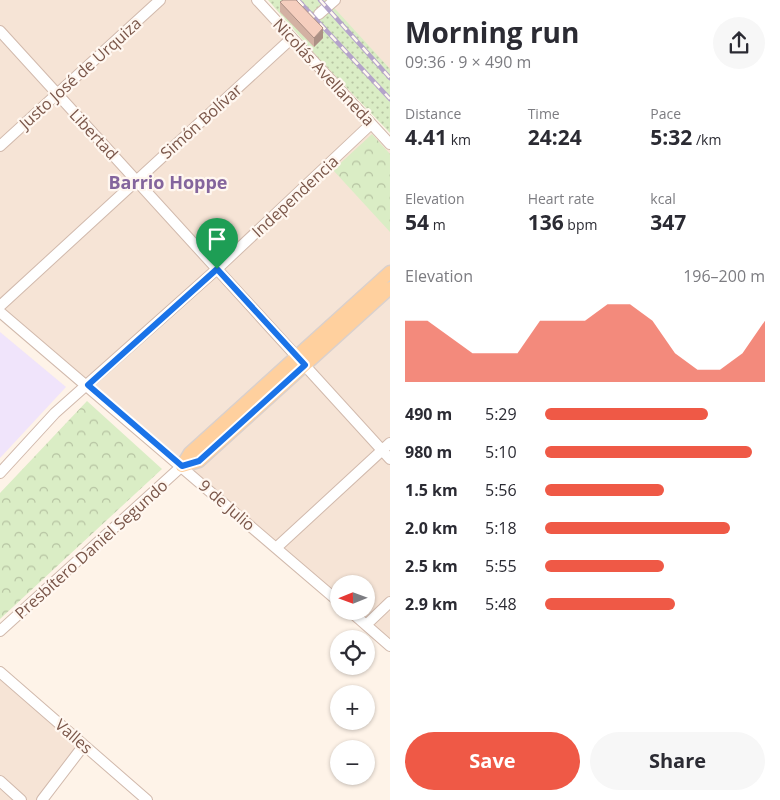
<!DOCTYPE html>
<meta charset="utf-8">
<style>
:root{--surface:#fff;--page:#f7f7f7;--text:#2b2b33;--muted:#7c7c81;--accent:#ef5946}
body{margin:0;font-family:"Open Sans",sans-serif;background:var(--page);color:var(--text);height:100vh;display:flex;flex-direction:column;font-size:19px;white-space:nowrap}
*{box-sizing:border-box;margin:0}
p{font-size:16px;color:var(--muted)}
.icon{flex:none;width:28px;height:28px;fill:none;stroke:currentColor;stroke-width:2;stroke-linecap:round;stroke-linejoin:round}
.map{position:relative;flex:1;overflow:hidden}
.sheet{display:flex;flex-direction:column;background:var(--surface);width:390px}
.sheet>*{flex:none}
.needle{width:32px;rotate:269deg}
.tools{position:absolute;left:330px;top:575px;display:grid;gap:10px}
.tools a{display:grid;place-items:center;width:45px;height:45px;border-radius:50%;background:var(--surface);box-shadow:0 1px 4px #0004;font-size:25px}
.pin{position:absolute;display:grid;place-items:center;width:42px;height:42px;color:#fff;margin:-51px -21px;border-radius:50% 50% 50% 0;rotate:-45deg;box-shadow:0 0 5px #0007}
.pin .icon{rotate:45deg}
.round{display:grid;place-items:center;flex:none;width:52px;height:52px;border-radius:26px;background:var(--page)}
.overview{display:flex;align-items:center;justify-content:space-between;height:85px;padding:0 15px}
h1{font-size:28px;font-weight:700;line-height:38px}
.stats{display:grid;grid-template-columns:repeat(3,1fr);gap:8px;height:85px;padding:5px 15px}
.stats div{display:grid;align-content:center}
.stats b{font-size:21px;font-weight:700}
.stats small{font-size:14px;font-weight:400}
.stats p{font-size:14px}
.chart{height:140px;padding:10px 15px}
.chart p{display:flex;justify-content:space-between}
.chart svg{width:100%;height:90px;margin-top:5px;fill:var(--accent);opacity:.7}
.cta{display:flex;gap:10px;margin-top:auto;padding:10px 15px}
.cta a{flex:1;height:58px;border-radius:30px;background:var(--accent);color:#fff;font-size:20px;font-weight:700;line-height:58px;text-align:center}
.cta a+a{background:var(--page);color:var(--text)}
ul{padding:0 15px;list-style:none;font-size:16px}
li{display:grid;grid-template-columns:80px 60px 1fr;align-items:center;height:38px}
li i{height:12px;border-radius:6px;background:var(--accent)}
main{display:flex;flex:1;min-height:0}
.map>svg:first-child{display:block}
</style>
<main>
<div class="map">
<svg width="390" height="800" viewBox="0 0 390 800">
<defs>
<pattern id="grass-dots" width="8" height="8" patternUnits="userSpaceOnUse" patternTransform="scale(1.25)"><rect width="8" height="8" fill="#daedc5"/><path d="M2 2h.1M6 6h.1" fill="none" stroke="#b6c3a2" stroke-width="1.8" stroke-linecap="round"/></pattern>
<pattern id="forest-crowns" width="20" height="18" patternUnits="userSpaceOnUse" patternTransform="scale(1.25)"><rect width="20" height="18" fill="#daedc5"/><path d="M2 6a3 3 0 1 1 6 0M12 15a3 3 0 1 1 6 0" fill="none" stroke="#b6c3a2"/></pattern>
</defs>
<rect width="100%" height="100%" fill="#fef3e8"/>
<path fill="#f6e4d6" d="M0,0H257L390,144V646L350,611H366V584H339V602L0,312Z
M320,0H390V78Z
M0,672L84,745L42,800H0Z"/>
<path fill="#f0e4fb" d="M0,332L66,387L0,458Z"/>
<path fill="url(#grass-dots)" d="M268,0H327L390,69V133L321,61Z"/>
<path fill="url(#forest-crowns)" d="M372,134L390,154V232L333,170Z
M87,401L162,469L0,619V493Z"/>
<g fill="none" stroke-linecap="round" stroke-linejoin="round">
<defs>
<path id="minor" d="M257,0L390,144
M319,14L335,0
M0,31L390,459
M0,146L160,0
M0,306L292,38
M0,312L339,602
M0,473L55,413L217,269L371,124
M276,548L390,443
M350,611L390,646
M366,625L390,602
M0,631L182,466
M0,672L147,800
M0,781L21,800
M42,800L84,745"/>
<path id="major" d="M182,466L190,453L390,272
M182,466L199,461L390,288"/>
</defs>
<use href="#minor" stroke="#d1b9ac" stroke-width="12"/>
<use href="#major" stroke="#dad0cc" stroke-width="15"/>
<use href="#minor" stroke="#fff" stroke-width="10"/>
<use href="#major" stroke="#ffd09e" stroke-width="12"/>
<defs>
<path id="rail" d="M298,0L390,99
M320,0L390,78"/>
</defs>
<use href="#rail" stroke="#b4a4ca" stroke-width="4.5"/>
<use href="#rail" stroke="#fff7f0" stroke-width="2.5" stroke-dasharray="8" stroke-linecap="butt"/>
</g>
<path fill="#d3b1a3" d="M280,2L323,38L314,47L280,12Z"/>
<path fill="#ac9085" d="M323,28V38L314,47V38Z"/>
<path fill="#f5cebe" stroke="#ac9085" d="M283,0H296L323,28L314,38L280,2Z"/>
<g fill="none" stroke-linecap="round" stroke-linejoin="round">
<defs>
<path id="route" d="M217,269L305,365L199,461L182,466L88,385Z"/>
</defs>
<use href="#route" stroke="#fff" stroke-width="10"/>
<use href="#route" stroke="#1a73e8" stroke-width="6"/>
</g>
<g text-anchor="middle" dominant-baseline="central" stroke-width="4.5" stroke-linejoin="round" paint-order="stroke">
<g font-size="16" fill="#7a5649" stroke="#fff7f0">
<text transform="translate(324 72) rotate(47)">Nicolás Avellaneda</text>
<text transform="translate(80 73) rotate(-42)">Justo José de Urquiza</text>
<text transform="translate(201 121) rotate(-42)">Simón Bolívar</text>
<text transform="translate(94 134) rotate(47)">Libertad</text>
<text transform="translate(295 196) rotate(-43)">Independencia</text>
<text transform="translate(227 505) rotate(41)">9 de Julio</text>
<text transform="translate(91 549) rotate(-42)">Presbítero Daniel Segundo</text>
<text transform="translate(74 736) rotate(41)">Valles</text>
</g>
<g font-size="18" font-weight="bold" fill="#84659d" stroke="#fff7f0">
<text x="168" y="182">Barrio Hoppe</text>
</g>
</g>
</svg>
<div class="tools">
<a><svg class="needle" viewBox="-14 -14 28 28"><path d="M0-13l5 13h-10z" fill="#e53935"/><path d="M0 13l5-13h-10z" fill="#7c7c81"/></svg></a>
<a><svg class="icon" aria-label="locate" viewBox="0 0 24 24"><circle cx="12" cy="12" r="6"/><path d="M12 2v4M12 18v4M2 12h4M18 12h4"/></svg></a>
<a>+</a>
<a>−</a>
</div>
<div class="pin" style="left:217px;top:269px;background:#1e9e55"><svg class="icon" aria-label="arrive" viewBox="0 0 24 24"><path d="M6 21V4h12l-3 4 3 4H6"/></svg></div>
</div>
<section class="sheet">
<div class="overview"><div><h1>Morning run</h1><p>09:36 · 9 × 490 m</p></div><a class="round"><svg class="icon" aria-label="share" viewBox="0 0 24 24"><path d="M12 15V3M7 8l5-5 5 5M5 13v7h14v-7"/></svg></a></div>
<div class="stats">
<div><p>Distance</p><b>4.41<small> km</small></b></div>
<div><p>Time</p><b>24:24</b></div>
<div><p>Pace</p><b>5:32<small> /km</small></b></div>
</div>
<div class="stats">
<div><p>Elevation</p><b>54<small> m</small></b></div>
<div><p>Heart rate</p><b>136<small> bpm</small></b></div>
<div><p>kcal</p><b>347</b></div>
</div>
<div class="chart"><p><span>Elevation</span>196–200 m</p>
<svg viewBox="0 0 160 44" preserveAspectRatio="none"><path d="M0 44V14L10 14L20 22L30 30L40 30L50 30L60 14L70 14L80 14L90 6L100 6L110 14L120 30L130 38L140 38L150 30L160 14V44z"/></svg>
</div>
<ul>
<li><b>490 m</b>5:29<i style="width:74%"></i></li>
<li><b>980 m</b>5:10<i style="width:94%"></i></li>
<li><b>1.5 km</b>5:56<i style="width:54%"></i></li>
<li><b>2.0 km</b>5:18<i style="width:84%"></i></li>
<li><b>2.5 km</b>5:55<i style="width:54%"></i></li>
<li><b>2.9 km</b>5:48<i style="width:59%"></i></li>
</ul>
<div class="cta"><a>Save</a><a>Share</a></div>
</section>
</main>
